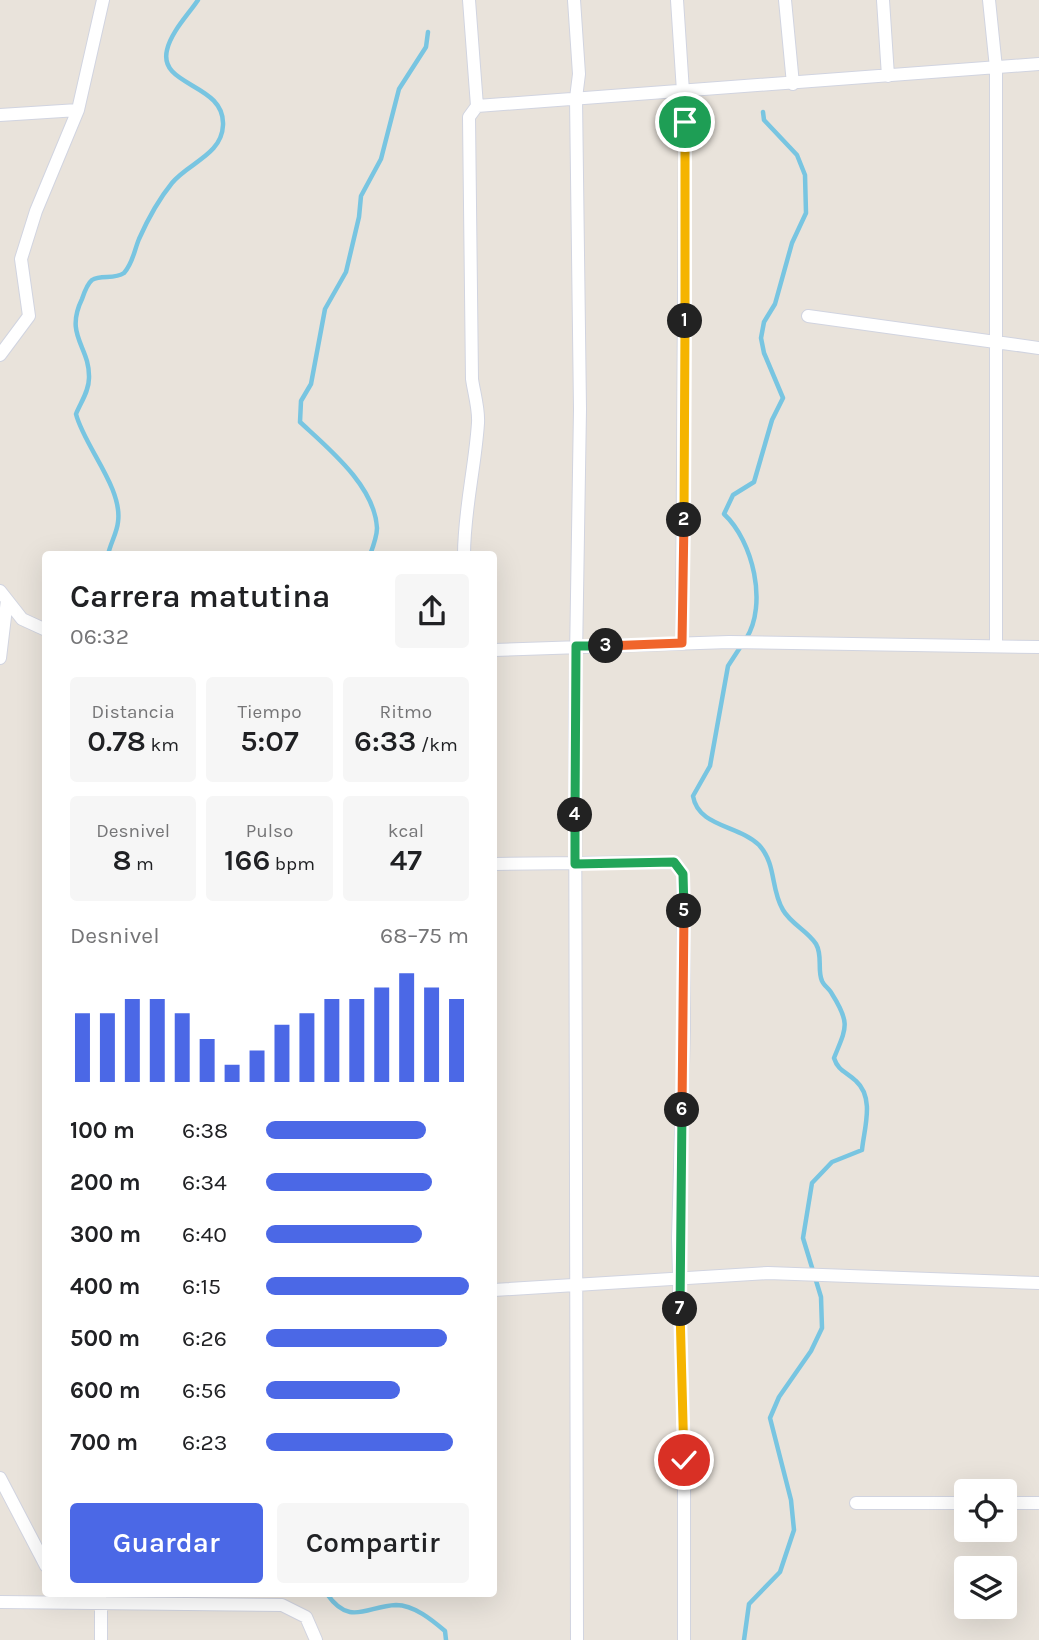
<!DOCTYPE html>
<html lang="es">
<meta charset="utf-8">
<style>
:root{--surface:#fff;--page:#f6f6f6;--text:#202124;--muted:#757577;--accent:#4b68e6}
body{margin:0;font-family:Karla,sans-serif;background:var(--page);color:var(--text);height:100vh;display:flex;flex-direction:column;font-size:26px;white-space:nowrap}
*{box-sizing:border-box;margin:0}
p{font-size:23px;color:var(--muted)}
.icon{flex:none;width:38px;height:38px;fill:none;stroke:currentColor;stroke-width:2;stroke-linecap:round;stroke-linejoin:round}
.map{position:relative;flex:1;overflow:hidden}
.side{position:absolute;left:42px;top:551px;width:455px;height:1046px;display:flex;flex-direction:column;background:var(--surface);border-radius:7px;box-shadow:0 7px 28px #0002}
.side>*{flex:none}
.tools{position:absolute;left:954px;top:1479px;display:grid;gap:14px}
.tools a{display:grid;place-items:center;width:63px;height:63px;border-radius:7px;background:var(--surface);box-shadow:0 7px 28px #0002;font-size:35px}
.pin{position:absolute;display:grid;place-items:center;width:60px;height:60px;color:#fff;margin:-30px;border:4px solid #fff;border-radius:50%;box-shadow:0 2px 7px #0007}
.km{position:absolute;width:35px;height:35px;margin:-18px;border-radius:50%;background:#222;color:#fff;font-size:19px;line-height:35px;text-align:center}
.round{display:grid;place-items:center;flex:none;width:74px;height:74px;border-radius:7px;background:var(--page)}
.head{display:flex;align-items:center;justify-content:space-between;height:119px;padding:0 28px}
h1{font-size:32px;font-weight:600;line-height:52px}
.figures{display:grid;grid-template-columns:repeat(3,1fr);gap:10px;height:119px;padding:7px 28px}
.figures div{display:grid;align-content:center;border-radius:7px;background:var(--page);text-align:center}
.figures b{font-size:30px;font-weight:600}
.figures small{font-size:19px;font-weight:400}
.figures p{font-size:19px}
.chart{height:196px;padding:14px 28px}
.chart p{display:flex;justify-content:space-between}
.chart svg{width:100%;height:126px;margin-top:7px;stroke:var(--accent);stroke-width:6}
.button{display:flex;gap:14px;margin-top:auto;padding:14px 28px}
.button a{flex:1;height:80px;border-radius:7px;background:var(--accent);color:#fff;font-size:28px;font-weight:600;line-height:80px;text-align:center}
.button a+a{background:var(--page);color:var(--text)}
ul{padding:0 28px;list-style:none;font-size:23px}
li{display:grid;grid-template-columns:112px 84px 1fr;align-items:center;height:52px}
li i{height:18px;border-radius:9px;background:var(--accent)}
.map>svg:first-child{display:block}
</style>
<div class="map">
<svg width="1039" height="1640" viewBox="0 0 1039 1640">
<rect width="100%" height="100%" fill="#e9e3db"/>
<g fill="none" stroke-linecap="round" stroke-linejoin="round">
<path stroke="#78c5e1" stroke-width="4.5" d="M108,555C110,544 117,533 118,522C123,488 84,446 76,414C81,402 89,391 89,378C90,346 64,336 82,299C84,293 87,284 92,280C101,274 114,280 124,273C133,263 134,251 139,239C147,221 159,199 172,183C188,163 222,155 223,125C225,83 158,87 167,50C171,32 188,15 198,0
M370,555C373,547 377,536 377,528C375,486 328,448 300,422L301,401L311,384L325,309L346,272L359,217L361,196L381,159L399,89L426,47L428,32
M746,639C768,604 753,541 724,514L733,495L754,482L772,420L783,398L764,353L761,338L764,322L775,304L792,243L806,213L805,175L797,155L764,120L763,112
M741,646L728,666L710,766L693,796C698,827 739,825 759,845C777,865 770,888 783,910C791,924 808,931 816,944C823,956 817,970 822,981C824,986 830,989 832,994C851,1024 846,1028 834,1058C838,1071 847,1072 856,1081C875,1098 864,1129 862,1150L832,1162L812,1183L803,1238L821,1297L822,1328L811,1351L779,1397L770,1418L791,1500L794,1530L780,1572L749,1604L744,1640
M327,1594C350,1627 367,1606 396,1605C414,1605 432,1620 445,1631L446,1640"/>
<defs>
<path id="street" d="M574,0L579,74L576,98L580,409L575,720L577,1640
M677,0L685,122L682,643
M785,0L793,84
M883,0L888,76
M989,0L996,68V646
M477,106L1039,64
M0,115L78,110
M808,316L1039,348
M0,355L29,316L21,259L36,211L78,110L103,0
M464,555C464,510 475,468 478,423C479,409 474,393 472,379L469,117L477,106L469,0
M0,591L22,619L46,630
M494,650L729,642L1039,647
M0,658L7,600
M494,864L674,862L683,874L684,1030L678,1238L684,1460V1640
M494,1290L768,1273L1039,1283
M0,1478L46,1566
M856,1503H966
M1004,1503H1039
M101,1601V1640
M0,1602L282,1605L306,1617L316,1640"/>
</defs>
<use href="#street" stroke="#d1d4e0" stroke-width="14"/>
<use href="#street" stroke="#fff" stroke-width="12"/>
</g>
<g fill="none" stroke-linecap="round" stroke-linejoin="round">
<defs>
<path id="split-1" d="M685,321V122"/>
<path id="split-2" d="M684,520L685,321"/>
<path id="split-3" d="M606,646L682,643L684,520"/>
<path id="split-4" d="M575,815L576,646H606"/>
<path id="split-5" d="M575,815V864L674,862L683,874L684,911"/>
<path id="split-6" d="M682,1110L684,911"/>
<path id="split-7" d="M680,1309L682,1110"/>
<path id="split-8" d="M680,1309L684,1460"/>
</defs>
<use href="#split-1" stroke="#fff" stroke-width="14"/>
<use href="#split-2" stroke="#fff" stroke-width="14"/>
<use href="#split-3" stroke="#fff" stroke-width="14"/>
<use href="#split-4" stroke="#fff" stroke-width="14"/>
<use href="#split-5" stroke="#fff" stroke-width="14"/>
<use href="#split-6" stroke="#fff" stroke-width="14"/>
<use href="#split-7" stroke="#fff" stroke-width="14"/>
<use href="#split-8" stroke="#fff" stroke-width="14"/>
<use href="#split-1" stroke="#f5b400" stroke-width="9"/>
<use href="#split-2" stroke="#f5b400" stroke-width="9"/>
<use href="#split-3" stroke="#f0652b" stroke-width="9"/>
<use href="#split-4" stroke="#22a559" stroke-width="9"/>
<use href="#split-5" stroke="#22a559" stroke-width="9"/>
<use href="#split-6" stroke="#f0652b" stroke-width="9"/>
<use href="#split-7" stroke="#22a559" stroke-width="9"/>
<use href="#split-8" stroke="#f5b400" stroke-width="9"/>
</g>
</svg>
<div class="tools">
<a><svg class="icon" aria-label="locate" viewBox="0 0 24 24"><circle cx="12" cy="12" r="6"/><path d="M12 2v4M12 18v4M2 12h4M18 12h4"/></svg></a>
<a><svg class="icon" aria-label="layers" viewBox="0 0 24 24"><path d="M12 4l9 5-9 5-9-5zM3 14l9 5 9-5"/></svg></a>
</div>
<div class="pin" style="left:685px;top:122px;background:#1e9e55"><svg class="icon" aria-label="arrive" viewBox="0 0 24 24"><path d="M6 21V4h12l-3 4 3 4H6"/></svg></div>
<div class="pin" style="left:684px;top:1460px;background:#d93025"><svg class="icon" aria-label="check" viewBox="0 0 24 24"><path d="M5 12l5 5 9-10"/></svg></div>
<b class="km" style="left:685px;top:321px">1</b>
<b class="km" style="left:684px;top:520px">2</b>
<b class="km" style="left:606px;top:646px">3</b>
<b class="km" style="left:575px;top:815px">4</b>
<b class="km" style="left:684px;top:911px">5</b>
<b class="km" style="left:682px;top:1110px">6</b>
<b class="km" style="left:680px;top:1309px">7</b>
<section class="side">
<div class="head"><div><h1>Carrera matutina</h1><p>06:32</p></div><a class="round"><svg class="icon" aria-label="share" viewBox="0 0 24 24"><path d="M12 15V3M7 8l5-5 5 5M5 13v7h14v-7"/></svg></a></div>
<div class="figures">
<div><p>Distancia</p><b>0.78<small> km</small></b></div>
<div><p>Tiempo</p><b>5:07</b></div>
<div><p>Ritmo</p><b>6:33<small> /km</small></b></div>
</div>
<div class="figures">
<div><p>Desnivel</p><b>8<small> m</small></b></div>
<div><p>Pulso</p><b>166<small> bpm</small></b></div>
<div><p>kcal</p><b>47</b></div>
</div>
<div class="chart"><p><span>Desnivel</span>68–75 m</p>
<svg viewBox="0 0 160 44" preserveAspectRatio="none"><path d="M5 44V20M15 44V20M25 44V15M35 44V15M45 44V20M55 44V29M65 44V38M75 44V33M85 44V24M95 44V20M105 44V15M115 44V15M125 44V11M135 44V6M145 44V11M155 44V15"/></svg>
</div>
<ul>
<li><b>100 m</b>6:38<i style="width:79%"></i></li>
<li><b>200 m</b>6:34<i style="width:82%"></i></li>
<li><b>300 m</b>6:40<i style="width:77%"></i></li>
<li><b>400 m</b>6:15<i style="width:100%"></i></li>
<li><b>500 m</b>6:26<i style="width:89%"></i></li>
<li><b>600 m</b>6:56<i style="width:66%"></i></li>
<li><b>700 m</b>6:23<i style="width:92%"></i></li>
</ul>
<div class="button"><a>Guardar</a><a>Compartir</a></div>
</section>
</div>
